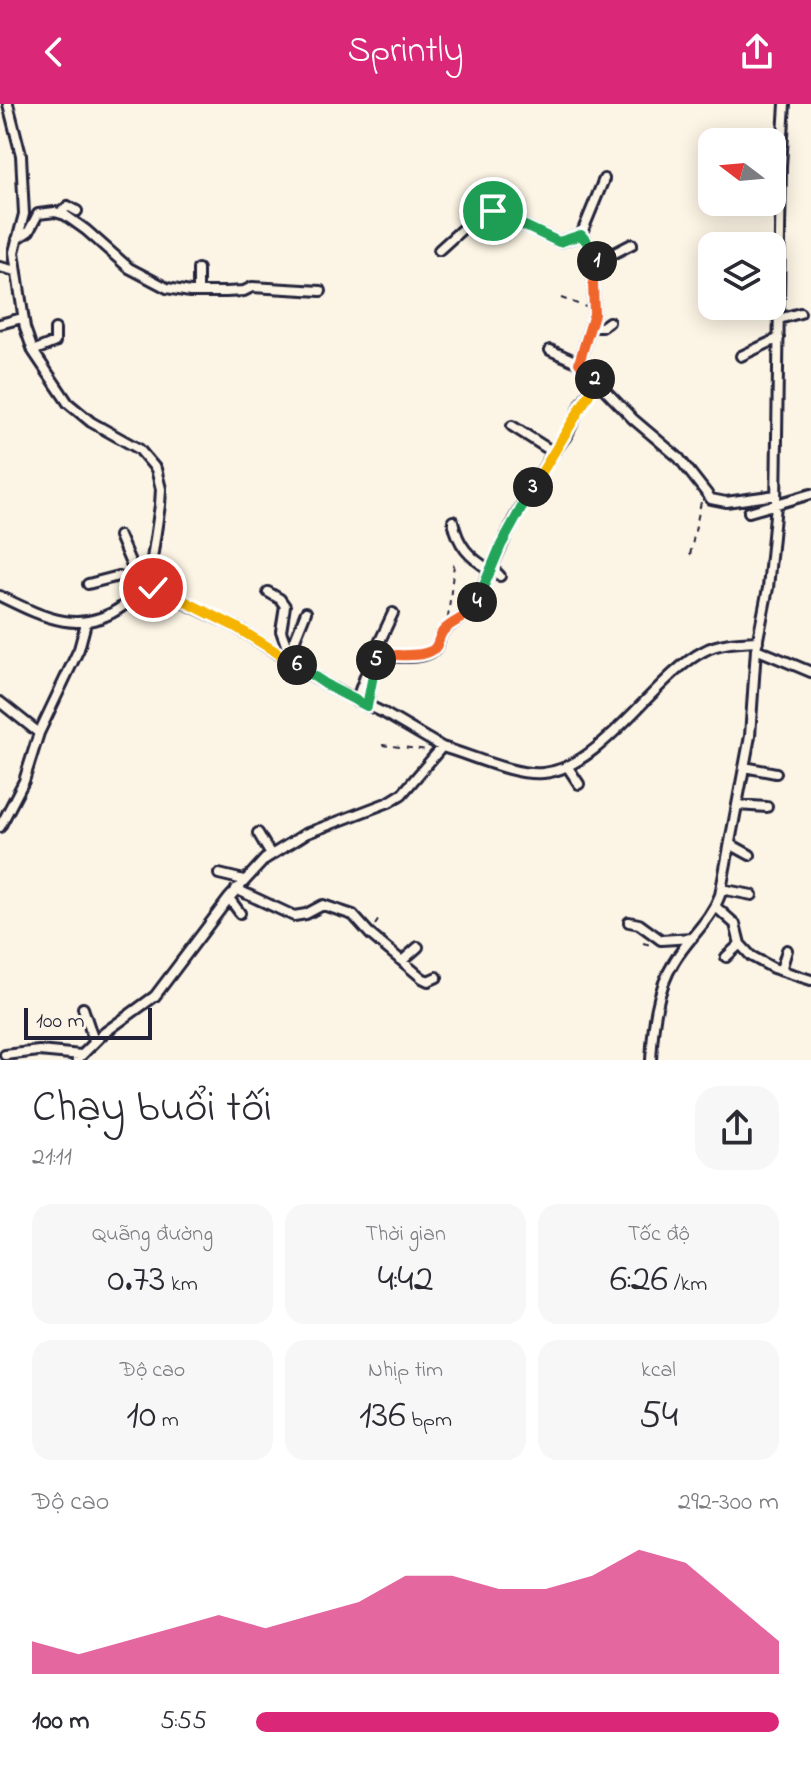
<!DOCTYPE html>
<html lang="vi">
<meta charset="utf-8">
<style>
:root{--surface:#fff;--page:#f7f7f7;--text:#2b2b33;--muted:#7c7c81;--accent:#db2777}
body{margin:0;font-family:"Indie Flower",sans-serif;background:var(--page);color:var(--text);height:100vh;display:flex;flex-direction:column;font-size:30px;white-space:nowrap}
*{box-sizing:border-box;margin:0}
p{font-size:26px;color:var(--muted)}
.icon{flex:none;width:44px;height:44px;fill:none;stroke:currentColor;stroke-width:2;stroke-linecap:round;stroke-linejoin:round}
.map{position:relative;height:956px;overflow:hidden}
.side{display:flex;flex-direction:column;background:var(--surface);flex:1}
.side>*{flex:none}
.needle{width:52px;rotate:286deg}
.fabs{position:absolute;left:698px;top:24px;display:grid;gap:16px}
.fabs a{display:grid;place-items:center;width:88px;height:88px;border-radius:16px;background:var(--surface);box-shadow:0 4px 20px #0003;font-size:40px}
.scale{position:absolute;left:24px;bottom:20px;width:128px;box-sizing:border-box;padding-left:8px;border:4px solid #22223b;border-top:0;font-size:22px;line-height:28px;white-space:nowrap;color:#22223b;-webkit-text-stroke:6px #fcf5e5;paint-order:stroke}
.pin{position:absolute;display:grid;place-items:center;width:68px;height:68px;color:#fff;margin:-34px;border:4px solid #fff;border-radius:50%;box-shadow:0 2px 8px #0007}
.km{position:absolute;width:40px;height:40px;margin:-20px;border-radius:50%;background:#222;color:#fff;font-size:22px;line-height:40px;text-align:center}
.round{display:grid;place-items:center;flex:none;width:84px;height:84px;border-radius:24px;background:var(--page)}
.summary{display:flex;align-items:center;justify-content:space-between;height:136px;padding:0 32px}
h1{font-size:44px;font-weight:600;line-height:60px}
.metrics{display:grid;grid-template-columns:repeat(3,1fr);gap:12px;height:136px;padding:8px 32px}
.metrics div{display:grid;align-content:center;border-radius:20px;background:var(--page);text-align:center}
.metrics b{font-size:40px;font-weight:600}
.metrics small{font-size:22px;font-weight:400}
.metrics p{font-size:22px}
.chart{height:224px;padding:16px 32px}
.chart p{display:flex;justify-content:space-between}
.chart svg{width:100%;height:144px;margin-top:8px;fill:var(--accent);opacity:.7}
ul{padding:0 32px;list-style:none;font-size:26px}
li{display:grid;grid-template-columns:128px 96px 1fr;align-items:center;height:60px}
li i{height:20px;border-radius:10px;background:var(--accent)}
header{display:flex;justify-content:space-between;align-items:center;height:104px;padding:0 32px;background:var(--accent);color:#fff;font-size:36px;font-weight:600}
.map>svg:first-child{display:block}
</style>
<header><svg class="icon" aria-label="back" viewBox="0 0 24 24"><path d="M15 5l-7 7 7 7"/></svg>Sprintly<svg class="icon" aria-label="share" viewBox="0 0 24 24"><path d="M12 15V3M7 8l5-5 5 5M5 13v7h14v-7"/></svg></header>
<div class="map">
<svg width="811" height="956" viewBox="0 0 811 956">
<rect width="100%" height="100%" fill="#fcf5e5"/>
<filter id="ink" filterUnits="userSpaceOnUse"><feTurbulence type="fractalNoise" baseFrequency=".0125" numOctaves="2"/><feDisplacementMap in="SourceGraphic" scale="16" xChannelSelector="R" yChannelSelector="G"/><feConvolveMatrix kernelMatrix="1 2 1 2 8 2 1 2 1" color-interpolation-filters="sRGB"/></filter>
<g filter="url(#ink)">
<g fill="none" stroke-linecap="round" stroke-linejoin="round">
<defs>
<path id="minor" d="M8,0L21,51L24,110L14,148L25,224L33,247L68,299L91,318L139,345L156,365L161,385L160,401L148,482
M60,109L68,102L77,107
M581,131L604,75
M17,135L29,127L38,110L55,108L65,111L86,126L129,164L167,184L190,188H226L244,187L252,183L321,187
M439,146L470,118L493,107L559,138L581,131L597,150V155L593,180L594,210L579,259L633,315L679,354L711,395L726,398L776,391
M597,158L632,140
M0,163L16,167
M198,188V165
M779,215L800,209
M0,220L22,214
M591,223H602L609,218
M550,246L579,259
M33,247L55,238V225
M741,252L779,234
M512,322L553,348
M749,408L811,390
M453,417C458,442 469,453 490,466
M119,432L134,467L149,478
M491,463L500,472
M88,480L119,472L145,486
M268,488L280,495L285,502L281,527L289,549
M0,492C43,513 80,533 123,502C132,496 141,490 148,482L236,523L330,583L384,609L442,643
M756,545L811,568
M289,550L306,508
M356,597L371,556L393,509
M0,598L39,629
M367,602L374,561L379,552C395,551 422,558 435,545C439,540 439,533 443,528C450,519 464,515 473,504L514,415L550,353L567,331L582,299L597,277
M567,662L579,680
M744,663L776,669
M737,701L767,703
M0,723L24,677L39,629L79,545L86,519
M258,729L271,751
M730,740L750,751
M219,770L244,776
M236,785L294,812L306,810L323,801L353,811L371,831L422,874L428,877L437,873
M721,785L752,791
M229,794L240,809
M716,803L735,820L740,840L751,852L773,864L811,876
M629,818L639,820L661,836L692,834
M726,853L740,840
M402,857L418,843
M781,866L787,846
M83,904L94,937
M5,951L39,947L81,951
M77,956L104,929L155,892L229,794L265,755L305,730L389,698L402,690L442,643C471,651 514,672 543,669C602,664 654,572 704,547C720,538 740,538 758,537
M651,956C653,923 656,887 674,858C688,834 710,818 720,791L750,632L756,545L768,484L776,401L781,62L785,0"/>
</defs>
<use href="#minor" stroke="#22223b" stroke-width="14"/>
<path stroke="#22223b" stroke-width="2" stroke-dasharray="6 6" stroke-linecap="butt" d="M561,194L586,203
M690,451L701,398
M448,514L454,460
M382,641L429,646
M375,821L381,812
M643,839L654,842"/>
<use href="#minor" stroke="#fcf5e5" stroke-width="8"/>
</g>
</g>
<g fill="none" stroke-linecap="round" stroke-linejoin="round" filter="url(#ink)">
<defs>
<path id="split-1" d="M493,107L559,138L581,131L597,150V157"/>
<path id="split-2" d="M595,275L579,259L594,210L593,180L597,157"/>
<path id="split-3" d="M533,383L597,277L595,275"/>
<path id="split-4" d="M477,498L501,441L533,383"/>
<path id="split-5" d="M376,556C387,546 414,556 431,547C440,543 437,533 444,526C456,514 465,517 477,498"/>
<path id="split-6" d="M297,561L330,583L367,602L376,556"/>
<path id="split-7" d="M186,498L236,523L297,561"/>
<path id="split-8" d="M153,484L186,498"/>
</defs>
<use href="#split-1" stroke="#fff" stroke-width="16"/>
<use href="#split-2" stroke="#fff" stroke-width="16"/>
<use href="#split-3" stroke="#fff" stroke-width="16"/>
<use href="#split-4" stroke="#fff" stroke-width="16"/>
<use href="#split-5" stroke="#fff" stroke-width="16"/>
<use href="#split-6" stroke="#fff" stroke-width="16"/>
<use href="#split-7" stroke="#fff" stroke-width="16"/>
<use href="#split-8" stroke="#fff" stroke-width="16"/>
<use href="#split-1" stroke="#22a559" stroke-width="10"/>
<use href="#split-2" stroke="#f0652b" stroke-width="10"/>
<use href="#split-3" stroke="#f5b400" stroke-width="10"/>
<use href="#split-4" stroke="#22a559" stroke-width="10"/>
<use href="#split-5" stroke="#f0652b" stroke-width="10"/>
<use href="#split-6" stroke="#22a559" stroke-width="10"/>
<use href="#split-7" stroke="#f5b400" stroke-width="10"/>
<use href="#split-8" stroke="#f5b400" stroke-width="10"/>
</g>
</svg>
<div class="fabs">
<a><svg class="needle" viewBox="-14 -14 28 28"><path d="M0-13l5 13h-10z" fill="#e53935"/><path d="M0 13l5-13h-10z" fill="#7c7c81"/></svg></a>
<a><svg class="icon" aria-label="layers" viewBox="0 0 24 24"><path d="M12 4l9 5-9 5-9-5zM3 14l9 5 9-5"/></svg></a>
</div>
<div class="scale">100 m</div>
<div class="pin" style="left:493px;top:107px;background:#1e9e55"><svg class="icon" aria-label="arrive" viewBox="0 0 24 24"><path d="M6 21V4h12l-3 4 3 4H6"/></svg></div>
<div class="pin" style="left:153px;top:484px;background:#d93025"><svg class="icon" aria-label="check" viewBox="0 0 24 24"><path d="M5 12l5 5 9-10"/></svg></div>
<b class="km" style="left:597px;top:157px">1</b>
<b class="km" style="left:595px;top:275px">2</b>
<b class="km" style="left:533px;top:383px">3</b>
<b class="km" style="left:477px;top:498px">4</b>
<b class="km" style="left:376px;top:556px">5</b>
<b class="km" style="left:297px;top:561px">6</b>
</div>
<section class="side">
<div class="summary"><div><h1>Chạy buổi tối</h1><p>21:11</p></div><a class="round"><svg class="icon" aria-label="share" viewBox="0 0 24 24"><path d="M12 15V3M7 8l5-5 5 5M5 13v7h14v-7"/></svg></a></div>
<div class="metrics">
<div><p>Quãng đường</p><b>0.73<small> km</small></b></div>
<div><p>Thời gian</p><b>4:42</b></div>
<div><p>Tốc độ</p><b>6:26<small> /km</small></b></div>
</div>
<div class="metrics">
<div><p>Độ cao</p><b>10<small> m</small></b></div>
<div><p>Nhịp tim</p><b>136<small> bpm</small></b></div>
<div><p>kcal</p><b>54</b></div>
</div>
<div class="chart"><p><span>Độ cao</span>292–300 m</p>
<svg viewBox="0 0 160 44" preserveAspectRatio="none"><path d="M0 44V34L10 38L20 34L30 30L40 26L50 30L60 26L70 22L80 14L90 14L100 18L110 18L120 14L130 6L140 10L150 22L160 34V44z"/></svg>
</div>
<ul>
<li><b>100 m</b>5:55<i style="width:100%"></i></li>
</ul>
</section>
